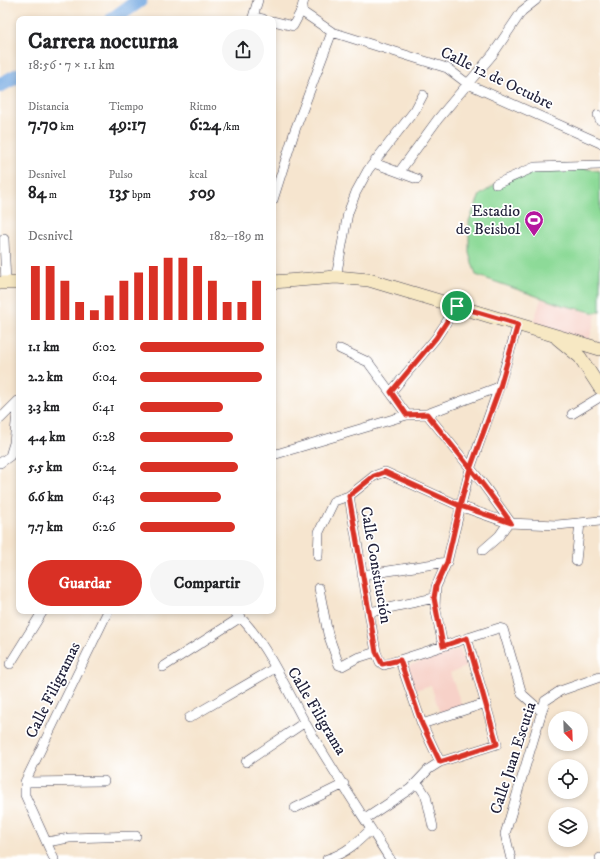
<!DOCTYPE html>
<html lang="es">
<meta charset="utf-8">
<style>
:root{--surface:#fff;--page:#f6f6f6;--text:#202124;--muted:#757577;--accent:#d93025}
body{margin:0;font-family:"IM FELL DW Pica",serif;background:var(--page);color:var(--text);height:100vh;display:flex;flex-direction:column;font-size:15px;white-space:nowrap}
*{box-sizing:border-box;margin:0}
p{font-size:13px;color:var(--muted)}
.icon{flex:none;width:22px;height:22px;fill:none;stroke:currentColor;stroke-width:2;stroke-linecap:round;stroke-linejoin:round}
.map{position:relative;flex:1;overflow:hidden}
.details{position:absolute;left:16px;top:16px;width:260px;height:598px;display:flex;flex-direction:column;background:var(--surface);border-radius:8px;box-shadow:0 2px 6px #0003}
.details>*{flex:none}
.needle{width:26px;rotate:157deg}
.buttons{position:absolute;left:548px;top:711px;display:grid;gap:8px}
.buttons a{display:grid;place-items:center;width:40px;height:40px;border-radius:50%;background:var(--surface);box-shadow:0 2px 6px #0003;font-size:20px}
.pin{position:absolute;display:grid;place-items:center;width:34px;height:34px;color:#fff;margin:-17px;border:2px solid #fff;border-radius:50%;box-shadow:0 1px 4px #0007}
.round{display:grid;place-items:center;flex:none;width:42px;height:42px;border-radius:21px;background:var(--page)}
.overview{display:flex;align-items:center;justify-content:space-between;height:68px;padding:0 12px}
h1{font-size:22px;font-weight:700;line-height:30px}
.metrics{display:grid;grid-template-columns:repeat(3,1fr);gap:6px;height:68px;padding:4px 12px}
.metrics div{display:grid;align-content:center}
.metrics b{font-size:17px;font-weight:700}
.metrics small{font-size:11px;font-weight:400}
.metrics p{font-size:11px}
.chart{height:112px;padding:8px 12px}
.chart p{display:flex;justify-content:space-between}
.chart svg{width:100%;height:72px;margin-top:4px;stroke:var(--accent);stroke-width:6}
.primary-button{display:flex;gap:8px;margin-top:auto;padding:8px 12px}
.primary-button a{flex:1;height:46px;border-radius:24px;background:var(--accent);color:#fff;font-size:16px;font-weight:700;line-height:46px;text-align:center}
.primary-button a+a{background:var(--page);color:var(--text)}
ul{padding:0 12px;list-style:none;font-size:13px}
li{display:grid;grid-template-columns:64px 48px 1fr;align-items:center;height:30px}
li i{height:10px;border-radius:5px;background:var(--accent)}
.map>svg:first-child{display:block}
</style>
<div class="map">
<svg width="600" height="859" viewBox="0 0 600 859">
<rect width="100%" height="100%" fill="#fff"/>
<filter id="ink" filterUnits="userSpaceOnUse"><feTurbulence type="fractalNoise" baseFrequency=".025" numOctaves="2"/><feDisplacementMap in="SourceGraphic" scale="8" xChannelSelector="R" yChannelSelector="G"/><feConvolveMatrix kernelMatrix="1 2 1 2 8 2 1 2 1" color-interpolation-filters="sRGB"/></filter>
<filter id="wash" filterUnits="userSpaceOnUse"><feTurbulence type="fractalNoise" baseFrequency=".012" numOctaves="4" result="noise"/><feDisplacementMap in="SourceGraphic" scale="16" xChannelSelector="R" yChannelSelector="G"/><feGaussianBlur stdDeviation="0.9" result="paint"/><feColorMatrix in="noise" values="0 0 0 0 0 0 0 0 0 0 0 0 0 0 0 0 0 1.4 0 .05"/><feComposite in="paint" operator="in"/></filter>
<g filter="url(#wash)">
<rect width="100%" height="100%" fill="#f6e5cf"/>
<path fill="#f7d1c8" d="M541,299L596,315L589,341L533,324Z
M460,649L466,667L450,673L462,706L440,714L431,685L415,690L407,666Z"/>
<path fill="#8dda98" stroke="#587e6a" d="M564,165L600,171V311L596,313L562,305L476,275L469,253V221L480,195L513,173Z"/>
<g fill="none" stroke-linecap="round" stroke-linejoin="round">
<path stroke="#75a9e1" stroke-width="15" d="M113,19L140,0
M0,85L19,75"/>
</g>
</g>
<g filter="url(#ink)">
<g fill="none" stroke-linecap="round" stroke-linejoin="round">
<defs>
<path id="minor" d="M258,0L253,17L263,19
M273,21L293,26L301,11
M332,32L447,68L468,84L600,143
M598,115L600,120
M374,163L417,179
M400,171L438,119L493,54L522,11L536,0
M496,184L535,167L600,165
M273,200L295,130L332,32L301,11L304,0
M4,239L6,283
M336,277L348,213L356,192L368,170L415,110L423,95
M340,349L368,362L407,415
M391,392L436,338L457,306
M427,414L499,387
M572,414L600,397
M0,419L18,401
M273,455L407,415L427,414L483,484L511,523
M0,463L10,456L14,443L18,403
M349,496L376,652L380,662L384,665L499,628L503,629L522,694L541,711
M483,550L499,536L508,523
M318,556L319,532L334,501L349,496L374,476L385,472L460,506L508,523L557,525L600,521
M576,561L580,523
M362,575L447,562
M319,588L328,634L339,665L342,666L357,658L376,652
M233,611C260,631 287,690 304,721C331,768 361,813 390,859
M370,612L434,598
M443,646L435,606L436,587L447,562L470,469L499,387L518,324
M400,661L422,724L440,762
M10,664L43,611
M163,667L241,617
M189,718L275,668
M422,724L486,703
M246,762L305,722
M25,782L104,781
M417,782L426,796L433,827
M295,808L344,784
M365,819L410,789L429,769L440,762L497,744L467,638
M47,842L69,838L136,836
M54,859L25,795V782L108,611
M327,859C345,854 358,842 371,829
M511,859L505,834L545,701L560,691L600,677
M600,859V858"/>
<path id="secondary" d="M273,282L336,277L369,280L600,349
M0,283H19
M557,338L580,357L600,388"/>
</defs>
<use href="#minor" stroke="#423f51" stroke-width="10"/>
<use href="#secondary" stroke="#423f51" stroke-width="14"/>
<use href="#minor" stroke="#fff" stroke-width="9"/>
<use href="#secondary" stroke="#f7e8c3" stroke-width="13"/>
</g>
</g>
<g fill="none" stroke-linecap="round" stroke-linejoin="round" filter="url(#ink)">
<defs>
<path id="route" d="M457,306L518,324L500,387L470,469L460,506L385,472L374,476L349,496L376,652L382,664L400,660L422,724L440,762L497,744L467,638L443,646L434,598L436,586L447,562L460,506L511,523C486,486 456,451 427,414L407,415L391,392L436,338L457,306"/>
</defs>
<use href="#route" stroke="#fff" stroke-width="8"/>
<use href="#route" stroke="#d93025" stroke-width="5"/>
</g>
<defs>
<symbol id="stadium-pin" viewBox="-11 -11 22 30"><path d="M0 17L-7.5 6A9.5 9.5 0 1 1 7.5 6Z" fill="#b5179e" stroke="#fff"/><path d="M0-5a6.5 5 0 1 0 0 10a6.5 5 0 1 0 0-10ZM-3.5-1.8h7v3.6h-7Z" fill="#fff"/></symbol>
</defs>
<g fill-rule="evenodd">
<use href="#stadium-pin" x="523" y="209" width="22" height="30"/>
</g>
<g text-anchor="middle" dominant-baseline="central" stroke-width="3.5" stroke-linejoin="round" paint-order="stroke">
<g font-size="16" fill="#22223b" stroke="#fff">
<text transform="translate(497 78) rotate(26)">Calle 12 de Octubre</text>
<text transform="translate(376 565) rotate(80)">Calle Constitución</text>
<text transform="translate(53 690) rotate(-64)">Calle Filigramas</text>
<text transform="translate(317 711) rotate(59)">Calle Filigrama</text>
<text transform="translate(513 758) rotate(-72)">Calle Juan Escutia</text>
</g>
<g font-size="16" fill="#22223b" stroke="#fff" text-anchor="end">
<text x="520" y="211">Estadio<tspan x="520" dy="18">de Beisbol</tspan></text>
</g>
</g>
</svg>
<div class="buttons">
<a><svg class="needle" viewBox="-14 -14 28 28"><path d="M0-13l5 13h-10z" fill="#e53935"/><path d="M0 13l5-13h-10z" fill="#757577"/></svg></a>
<a><svg class="icon" aria-label="locate" viewBox="0 0 24 24"><circle cx="12" cy="12" r="6"/><path d="M12 2v4M12 18v4M2 12h4M18 12h4"/></svg></a>
<a><svg class="icon" aria-label="layers" viewBox="0 0 24 24"><path d="M12 4l9 5-9 5-9-5zM3 14l9 5 9-5"/></svg></a>
</div>
<div class="pin" style="left:457px;top:306px;background:#1e9e55"><svg class="icon" aria-label="arrive" viewBox="0 0 24 24"><path d="M6 21V4h12l-3 4 3 4H6"/></svg></div>
<section class="details">
<div class="overview"><div><h1>Carrera nocturna</h1><p>18:56 · 7 × 1.1 km</p></div><a class="round"><svg class="icon" aria-label="share" viewBox="0 0 24 24"><path d="M12 15V3M7 8l5-5 5 5M5 13v7h14v-7"/></svg></a></div>
<div class="metrics">
<div><p>Distancia</p><b>7.70<small> km</small></b></div>
<div><p>Tiempo</p><b>49:17</b></div>
<div><p>Ritmo</p><b>6:24<small> /km</small></b></div>
</div>
<div class="metrics">
<div><p>Desnivel</p><b>84<small> m</small></b></div>
<div><p>Pulso</p><b>135<small> bpm</small></b></div>
<div><p>kcal</p><b>509</b></div>
</div>
<div class="chart"><p><span>Desnivel</span>182–189 m</p>
<svg viewBox="0 0 160 44" preserveAspectRatio="none"><path d="M5 44V11M15 44V11M25 44V20M35 44V33M45 44V38M55 44V29M65 44V20M75 44V15M85 44V11M95 44V6M105 44V6M115 44V11M125 44V20M135 44V33M145 44V33M155 44V20"/></svg>
</div>
<ul>
<li><b>1.1 km</b>6:02<i style="width:100%"></i></li>
<li><b>2.2 km</b>6:04<i style="width:98%"></i></li>
<li><b>3.3 km</b>6:41<i style="width:67%"></i></li>
<li><b>4.4 km</b>6:28<i style="width:75%"></i></li>
<li><b>5.5 km</b>6:24<i style="width:79%"></i></li>
<li><b>6.6 km</b>6:43<i style="width:65%"></i></li>
<li><b>7.7 km</b>6:26<i style="width:77%"></i></li>
</ul>
<div class="primary-button"><a>Guardar</a><a>Compartir</a></div>
</section>
</div>
